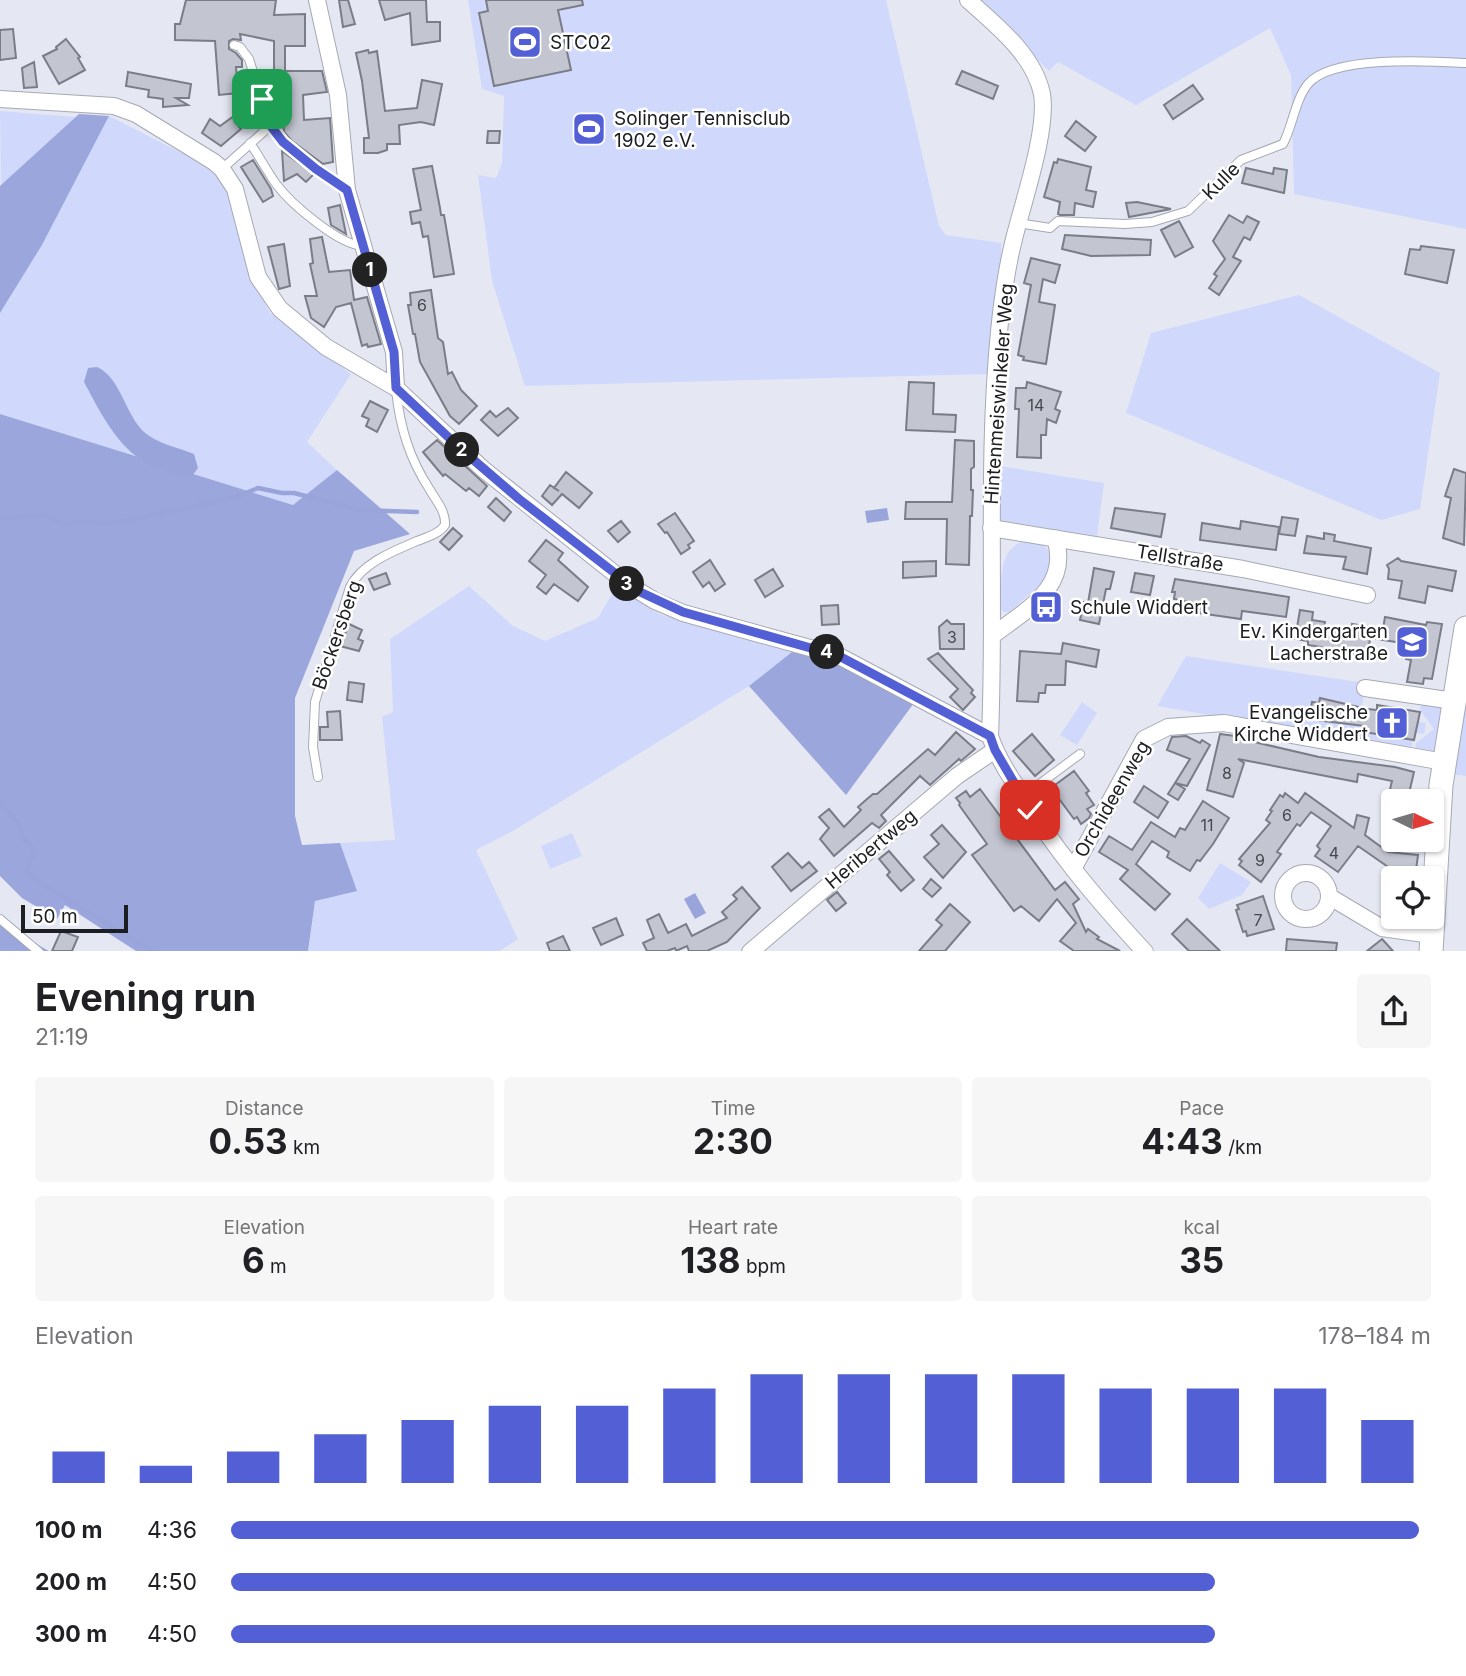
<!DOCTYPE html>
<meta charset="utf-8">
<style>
:root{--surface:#fff;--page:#f6f6f6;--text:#202124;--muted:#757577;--accent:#535fd5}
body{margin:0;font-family:Inter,sans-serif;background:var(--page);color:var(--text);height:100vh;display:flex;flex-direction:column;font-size:26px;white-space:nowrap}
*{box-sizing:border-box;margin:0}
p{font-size:23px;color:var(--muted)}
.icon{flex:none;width:38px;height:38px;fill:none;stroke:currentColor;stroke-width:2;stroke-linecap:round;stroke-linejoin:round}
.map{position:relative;height:951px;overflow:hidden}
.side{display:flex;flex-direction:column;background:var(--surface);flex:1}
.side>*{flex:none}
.needle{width:46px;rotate:95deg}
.buttons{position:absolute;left:1381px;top:789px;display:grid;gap:14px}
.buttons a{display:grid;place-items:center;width:63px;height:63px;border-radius:7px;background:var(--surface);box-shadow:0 2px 5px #0004;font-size:35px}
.scale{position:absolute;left:21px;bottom:18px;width:107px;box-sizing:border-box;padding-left:7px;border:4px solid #1d1e22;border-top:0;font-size:19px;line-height:24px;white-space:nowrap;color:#1d1e22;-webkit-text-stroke:5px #fff;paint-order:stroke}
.pin{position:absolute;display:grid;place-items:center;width:60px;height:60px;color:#fff;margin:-30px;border-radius:14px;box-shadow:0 4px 10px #0006}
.km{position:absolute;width:35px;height:35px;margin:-18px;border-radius:50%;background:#222;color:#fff;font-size:19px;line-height:35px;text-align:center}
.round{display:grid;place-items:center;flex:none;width:74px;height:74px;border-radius:7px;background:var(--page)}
.head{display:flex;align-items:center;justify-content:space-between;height:119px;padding:0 35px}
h1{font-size:38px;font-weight:700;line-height:52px}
.stats{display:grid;grid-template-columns:repeat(3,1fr);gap:10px;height:119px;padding:7px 35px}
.stats div{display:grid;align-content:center;border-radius:7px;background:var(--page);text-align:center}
.stats b{font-size:35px;font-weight:700}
.stats small{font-size:19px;font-weight:400}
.stats p{font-size:19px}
.chart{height:196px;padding:14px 35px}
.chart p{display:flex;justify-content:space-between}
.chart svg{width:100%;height:126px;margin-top:7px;stroke:var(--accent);stroke-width:6}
ul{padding:0 35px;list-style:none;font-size:23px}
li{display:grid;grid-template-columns:112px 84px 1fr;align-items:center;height:52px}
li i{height:18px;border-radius:9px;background:var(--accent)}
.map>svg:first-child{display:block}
</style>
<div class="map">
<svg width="1466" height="952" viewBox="0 0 1466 952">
<rect width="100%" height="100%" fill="#e5e8f3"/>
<path fill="#d0d9fc" d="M468,0H886L939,226L946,235L1001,243L1002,262L991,324L989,374L525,386L492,281L478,175L496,178L502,163L504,96L482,89Z
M977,0H1466V229L1294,194L1291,75L1270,28L1136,105L1058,62L1049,71Z
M0,111L76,117L1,186Z
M109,116L217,171L230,198L248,271L270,313L351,374L307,442L337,470L293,505L0,414V313L42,245Z
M1299,295L1440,373L1420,509L1381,520L1126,413L1151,333Z
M1000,466L1104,483L1097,536L995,520Z
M1027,540L1042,543L1050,552L1052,560L1048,578L1009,612H1003L1001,608C1002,583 996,548 1027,540Z
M469,586L513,626L545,641L598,618L616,587L659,614L792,652L749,686L513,831L476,850L518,939L500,951L308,952L315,901L340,843L395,840L382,717L393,712L390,639Z
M1186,656L1365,683L1362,708L1376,710L1377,705L1420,712L1418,722L1426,723L1424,734L1416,733L1410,750L1157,706Z
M1466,665V776L1450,774Z
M1422,696L1442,699L1433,760L1414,757L1416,743L1434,729L1420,710Z
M1082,702L1097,713L1077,745L1060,735Z
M572,833L582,856L550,869L541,846Z
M1220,863L1251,882L1242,895L1209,909L1198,898Z"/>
<path fill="#9aa6dc" d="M79,114L109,116L42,245L0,313V186Z
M0,414L293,505L337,470L410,534L354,551L295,698V816L302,845L340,843L357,891L315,901L308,951H136L65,905L57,919L22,898L0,876Z
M792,652L828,660L914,703L846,795L749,686Z
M0,924L49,951H0Z"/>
<path fill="#99a5da" d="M97,367C121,378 125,414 144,432C156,443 179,448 194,454L198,468L192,476C131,472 110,431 84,382L88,368Z
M887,508L889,520L867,523L865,511Z
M695,893L706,913L695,919L684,899Z"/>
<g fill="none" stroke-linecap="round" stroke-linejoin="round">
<path stroke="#99a5da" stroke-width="4.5" d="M0,518L47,515L59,523L70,524L81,521L91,523H117L236,497L258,488L282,493H294L359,510L417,512
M0,802L20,825L23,839L32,846L33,854L27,871L41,883L153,952"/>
</g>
<path fill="#c3c6d1" stroke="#7a7d87" stroke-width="2" d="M186,0H276L274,15L305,14V46H285V71H322L327,92L303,95L304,120L330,118L333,162L323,164L292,141L284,132L278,73H274V41L240,34L241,40L233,39L229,41V49L236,53L242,60V67H236L238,93L219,95L215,41L175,40V24H180Z
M339,0H348L355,24L343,27Z
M379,0H426L427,22H440V41L412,45L410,13L385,20Z
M486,0H582L583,5L558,10L571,70L494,86L479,13L488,11Z
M13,29L16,58L0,60V30Z
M66,39L80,57L78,58L85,70L59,84L43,56L57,49L56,47Z
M368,50L369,53L377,51L385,111L417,108L422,80L442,84L434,125L421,122L399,125L400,144H387V150L378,153H364V138H369L362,81L356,53Z
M34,62L37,87L24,88L22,68Z
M962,71L998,86L993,99L956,84Z
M128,72L191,84L189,98H176L188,105L163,107V99L148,97L149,90L126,86Z
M1193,85L1203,99L1173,119L1164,105Z
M257,106L259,119L235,122L241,129L221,146L202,133L210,119L220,126L245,108Z
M1076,121L1096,137L1085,151L1065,136Z
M488,131H500L499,143H487Z
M282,151L314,174L306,182L297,174L284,181Z
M1058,159L1091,167L1086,190L1096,192L1093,207L1075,203L1074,215H1060L1058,214L1060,202L1044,197L1054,162L1057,163Z
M253,160L271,189L273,196L263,202L241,167Z
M432,166L440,208L441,215H444L454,274L434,277L428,236L423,237L420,222L412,224L410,212L421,210L413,169Z
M1246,168L1273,174L1274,168L1287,170L1284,193L1242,183Z
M1137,202L1171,209L1129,217L1126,203Z
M340,205L346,234L331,225L328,208Z
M1229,215L1243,223L1247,216L1259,222L1250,240L1244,237L1233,257L1241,261L1219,295L1209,288L1217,276L1214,274L1225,259L1213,241Z
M1179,221L1193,247L1175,257L1161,230Z
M1065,235L1151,240L1150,255L1091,256L1062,249Z
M322,237L329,272L350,270L354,300L367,297L381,344L368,347L367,344L362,346L351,303L336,307L324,327L311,318L305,296H317L310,264L313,263L310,239Z
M284,244L290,286L279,289L268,247Z
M1421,246L1454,250L1447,283L1405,274L1410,249L1420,250Z
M1031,258L1060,265L1055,283L1043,279L1039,302L1055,305L1046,364L1023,360L1024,357L1018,355L1031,285L1024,283Z
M431,290L438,338L443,342L448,374L452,372L461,390L477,406L459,424L450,416L420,362L415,334H413L408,305H411L410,293Z
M909,382L934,383L933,414L956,415L955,432L906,430Z
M1027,382L1061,392L1055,409L1060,411L1056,423L1047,419L1046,435H1041V458L1017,457L1019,409H1015L1016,388H1026Z
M370,401L388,410L377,432L366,426L369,419L362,416Z
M508,408L518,418L498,436L481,420L490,411L496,417Z
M437,440L487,486L479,496L469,488L466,491L445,474L443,476L423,452Z
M955,440L974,441V467L971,469V490H973L972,516H970L969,565L946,564L947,519H905L906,502H952Z
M1454,469L1466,473L1464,545L1443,538L1451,498L1445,496Z
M566,472L592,493L579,508L562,494L552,505L542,496L550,485L559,491L554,488Z
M496,498L511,512L504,521L488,507Z
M1115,508L1165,514L1161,537L1111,528Z
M675,513L694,541L688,545L690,548L681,554L667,532L665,533L658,524Z
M1282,517L1298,519L1295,536L1279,534Z
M621,521L630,532L618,542L608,531Z
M1241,521L1279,527L1276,550L1200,540L1202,523L1240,529Z
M453,528L462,536L449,550L440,542Z
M1324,533L1335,535L1334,541L1371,548L1367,574L1343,569L1346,557L1304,553L1307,536L1324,539Z
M546,540L563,553L558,560L588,587L578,601L554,584L546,594L537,587L546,575L529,561Z
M1398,558L1401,561L1456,571L1452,591L1428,586L1425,603L1399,598L1402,581L1388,579L1389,569L1387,565Z
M710,560L725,584L715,591L709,582L703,587L693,572Z
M936,561V576L903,578V562Z
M1094,568L1114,572L1110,589H1106L1099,624L1080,620L1084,602L1088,603Z
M773,569L783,586L765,597L755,580Z
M386,573L390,584L374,590L369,579Z
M1135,573L1154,576L1150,595L1131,592Z
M1175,579L1289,597L1286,617L1242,611L1241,619L1198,613L1199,604L1174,599L1175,592H1172Z
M838,605L839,624L822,625L821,606Z
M1300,610L1313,612L1312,620L1325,622L1324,626L1351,631L1352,624L1383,629L1385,617L1426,625L1427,622L1442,624L1432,679L1424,678L1423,684L1407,682L1411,660L1406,659L1409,644L1370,638L1368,656L1348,653L1347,655L1320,651L1321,647L1308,645V641L1295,639Z
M947,620L951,624H964V649H940L939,627Z
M349,624L362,630L358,639L363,641L359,651L340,646Z
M1063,643L1099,650L1096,667L1066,661L1065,685H1046L1045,693H1039L1038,702L1017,701L1020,651L1061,654Z
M938,653L973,690L971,693L975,697L963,710L950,697L958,689L928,659Z
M349,682L364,684L362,702L347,700Z
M1320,698L1367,709L1377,710V705L1420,712L1414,740L1364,732L1365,726L1316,720V715L1310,714L1312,702L1319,703Z
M340,711L342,740H320V727H328L327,712Z
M956,732L975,749L961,761L959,759L930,785L920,776L881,815L886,821L879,828L872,823L834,856L820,839L829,828L819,817L829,809L844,827L861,810L858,807L867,799L873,794H877L928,749L935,755Z
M1032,734L1054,760L1035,776L1013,751Z
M1220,734L1251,738L1250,741L1319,757L1395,767L1414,772L1407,802H1387L1392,781L1358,774L1357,782L1238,759L1244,763L1233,797L1207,790Z
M1186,736L1200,743L1202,740L1210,745L1187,786L1175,783L1190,759L1167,750L1172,737Z
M1074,771L1089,791L1086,793L1094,805L1087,809L1091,814L1089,818L1081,824L1077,817L1074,819L1051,788Z
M1175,783L1185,789L1178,800L1168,794Z
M1144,786L1168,802L1158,818L1134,802Z
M980,789L1055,890L1065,882L1079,899L1073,904L1086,932L1088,929L1099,937L1097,939L1120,951H1074L1060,941L1076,923L1057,899L1039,921L1021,906L1014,911L972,855L987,844L959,805L960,803L956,798L966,791L970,797Z
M1285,793L1298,803L1305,793L1354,828L1357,815L1369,818L1365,835L1388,852L1418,855L1415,878H1404L1358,846L1338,872L1315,856L1320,849L1317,846L1331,826L1311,812L1300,826L1297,824L1277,852L1281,854L1261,882L1239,865L1242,861L1239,859L1270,823L1266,820L1272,811L1270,810L1280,795L1283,797Z
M1203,801L1229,818L1213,844L1200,861L1197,860L1190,871L1167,857L1169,852L1152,841L1136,864L1170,894L1155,910L1120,879L1128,870L1099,852L1109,836L1132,850L1151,822L1175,837L1180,828L1185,830Z
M942,825L966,852L943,878L924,857L939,844L931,835Z
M889,851L914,880L901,891L887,875L890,872L879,859Z
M788,853L802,868L809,862L817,871L791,891L772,867Z
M931,879L941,888L932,897L923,889Z
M1385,883H1393V917L1382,916Z
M742,887L760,908L727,942L707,951H689L687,946L676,951L675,948L667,951H647L643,943L654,938L647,920L659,914L668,933L686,924L692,936L727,918L722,912L737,899L733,895Z
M837,892L846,903L836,911L827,900Z
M1263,896L1274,929L1247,936L1246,931L1243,932L1236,910L1239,909L1237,905Z
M950,904L970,922L945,951H919L942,925L936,920Z
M616,918L623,935L601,945L593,928Z
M1187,919L1220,951H1189L1172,934Z
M61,931L78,937L72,951H52Z
M563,936L570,951H550L547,943Z
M1287,939L1337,943L1336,951H1286Z
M1382,939L1393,951H1367Z"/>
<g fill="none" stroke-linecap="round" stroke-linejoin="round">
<defs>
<path id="lane" d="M270,126L287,146L345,189
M250,143C259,156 267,171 276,184C291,204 339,245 363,246
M222,169L270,126L249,59L240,47L234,45
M1018,223L1050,228L1058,221L1125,224L1152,222L1188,211L1241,160L1283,144C1293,125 1295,100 1308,84C1332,55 1430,61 1466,63
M318,777L313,747L315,702L350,587C362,563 394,551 417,541C427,537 439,534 445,525C446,511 436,501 430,490C409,458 400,427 396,390
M1022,797L1080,754
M0,919L39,952"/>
<path id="street" d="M317,0L338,95L347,190L394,352L396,388
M968,0C996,25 1034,55 1042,94C1048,130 1023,202 1014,239C1008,263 1004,288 1001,313C985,453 996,595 990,736C996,754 1005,769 1015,784C1051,846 1097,900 1145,952
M0,99L114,106L136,114L214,162L222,169L235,189L258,277L280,309L326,347L396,388L483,469L629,585L655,601L683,613L839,656L990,736
M991,528L1243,569L1367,595
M992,636C1026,610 1071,587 1055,538
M1365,688L1454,701
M1073,869L1144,739L1168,727L1224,723L1444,762
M1283 896a23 23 0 1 1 46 0a23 23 0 1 1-46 0Z
M1330,897L1382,928L1431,935
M750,952L957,776L995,750"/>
<path id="secondary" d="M1431,952L1441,785L1466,628"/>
</defs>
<use href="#lane" stroke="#a6a9b4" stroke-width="10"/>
<use href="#street" stroke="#a6a9b4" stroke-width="18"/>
<use href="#secondary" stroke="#a6a9b4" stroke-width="25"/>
<use href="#lane" stroke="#fff" stroke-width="8"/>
<use href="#street" stroke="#fff" stroke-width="16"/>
<use href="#secondary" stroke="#fff" stroke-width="23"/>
</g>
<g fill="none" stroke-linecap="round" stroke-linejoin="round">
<defs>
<path id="route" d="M262,99L270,125L283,142L316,169L347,190L394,352L396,388L462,450L519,499L638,591L683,612L839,656L990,736L995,750L1030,810"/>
</defs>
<use href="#route" stroke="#fff" stroke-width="14"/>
<use href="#route" stroke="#535fd5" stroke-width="9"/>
</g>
<defs>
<symbol id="stadium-square" viewBox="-11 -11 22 22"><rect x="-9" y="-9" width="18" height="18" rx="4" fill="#535fd5" stroke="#fff"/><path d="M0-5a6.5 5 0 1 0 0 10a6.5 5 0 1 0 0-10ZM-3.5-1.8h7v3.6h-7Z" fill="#fff"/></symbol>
<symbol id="bus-square" viewBox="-11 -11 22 22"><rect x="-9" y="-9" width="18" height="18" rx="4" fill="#535fd5" stroke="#fff"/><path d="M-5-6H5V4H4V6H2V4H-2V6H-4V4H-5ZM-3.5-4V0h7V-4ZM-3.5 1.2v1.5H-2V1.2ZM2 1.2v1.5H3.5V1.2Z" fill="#fff"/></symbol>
<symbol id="school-square" viewBox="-11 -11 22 22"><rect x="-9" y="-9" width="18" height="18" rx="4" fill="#535fd5" stroke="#fff"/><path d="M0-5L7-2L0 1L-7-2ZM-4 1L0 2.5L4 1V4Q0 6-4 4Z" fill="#fff"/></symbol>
<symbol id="church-square" viewBox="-11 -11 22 22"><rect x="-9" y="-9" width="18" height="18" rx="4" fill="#535fd5" stroke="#fff"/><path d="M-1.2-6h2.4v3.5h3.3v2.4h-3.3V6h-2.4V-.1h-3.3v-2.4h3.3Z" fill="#fff"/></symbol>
</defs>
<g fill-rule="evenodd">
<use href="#stadium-square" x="506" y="23" width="38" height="38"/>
<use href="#stadium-square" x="570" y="110" width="38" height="38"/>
<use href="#bus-square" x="1027" y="588" width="38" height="38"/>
<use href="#school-square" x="1393" y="623" width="38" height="38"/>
<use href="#church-square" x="1373" y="704" width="38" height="38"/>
</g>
<g text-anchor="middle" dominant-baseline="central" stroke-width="5" stroke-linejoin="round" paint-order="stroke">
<g font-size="16" fill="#46484e">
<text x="422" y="305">6</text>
<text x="1036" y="405">14</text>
<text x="952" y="637">3</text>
<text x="1227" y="773">8</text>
<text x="1287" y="815">6</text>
<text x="1207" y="825">11</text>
<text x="1334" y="853">4</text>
<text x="1260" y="860">9</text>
<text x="1258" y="920">7</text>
</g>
<g font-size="19" fill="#1d1e22" stroke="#fff" text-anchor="start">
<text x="550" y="42">STC02</text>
<text x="614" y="118">Solinger Tennisclub<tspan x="614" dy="22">1902 e.V.</tspan></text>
<text x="1070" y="607">Schule Widdert</text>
<text x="1388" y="631" text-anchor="end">Ev. Kindergarten<tspan x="1388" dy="22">Lacherstraße</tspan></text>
<text x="1368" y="712" text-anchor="end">Evangelische<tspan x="1368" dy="22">Kirche Widdert</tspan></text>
</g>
<g font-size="19" fill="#1d1e22" stroke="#fff">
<text transform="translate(1221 181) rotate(-45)">Kulle</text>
<text transform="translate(999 394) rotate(-86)">Hintenmeiswinkeler Weg</text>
<text transform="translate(1180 558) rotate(9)">Tellstraße</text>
<text transform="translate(337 635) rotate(-71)">Böckersberg</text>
<text transform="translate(1112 799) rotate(-60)">Orchideenweg</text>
<text transform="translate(871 849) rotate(-40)">Heribertweg</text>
</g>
</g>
</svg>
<div class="buttons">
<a><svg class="needle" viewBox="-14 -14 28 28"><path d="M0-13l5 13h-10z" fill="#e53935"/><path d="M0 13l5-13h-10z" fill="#757577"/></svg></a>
<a><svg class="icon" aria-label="locate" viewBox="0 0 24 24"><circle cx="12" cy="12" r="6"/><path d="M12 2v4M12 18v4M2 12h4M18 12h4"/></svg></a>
</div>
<div class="scale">50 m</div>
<div class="pin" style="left:262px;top:99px;background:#1e9e55"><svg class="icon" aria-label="arrive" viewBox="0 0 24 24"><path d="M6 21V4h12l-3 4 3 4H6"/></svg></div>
<div class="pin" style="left:1030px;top:810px;background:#d93025"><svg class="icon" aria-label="check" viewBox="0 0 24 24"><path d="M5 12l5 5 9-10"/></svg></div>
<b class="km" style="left:370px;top:270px">1</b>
<b class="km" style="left:462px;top:450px">2</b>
<b class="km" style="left:627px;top:584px">3</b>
<b class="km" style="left:827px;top:652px">4</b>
</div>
<section class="side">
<div class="head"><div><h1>Evening run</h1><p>21:19</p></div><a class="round"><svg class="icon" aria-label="share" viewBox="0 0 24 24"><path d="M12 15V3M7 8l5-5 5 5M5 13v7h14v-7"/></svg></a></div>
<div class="stats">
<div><p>Distance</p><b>0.53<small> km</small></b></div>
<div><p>Time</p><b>2:30</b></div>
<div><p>Pace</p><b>4:43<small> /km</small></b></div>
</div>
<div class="stats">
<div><p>Elevation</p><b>6<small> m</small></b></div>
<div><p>Heart rate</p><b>138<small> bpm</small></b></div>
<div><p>kcal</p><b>35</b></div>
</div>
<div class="chart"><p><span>Elevation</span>178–184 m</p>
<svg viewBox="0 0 160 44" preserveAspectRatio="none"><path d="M5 44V33M15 44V38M25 44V33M35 44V27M45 44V22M55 44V17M65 44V17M75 44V11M85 44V6M95 44V6M105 44V6M115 44V6M125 44V11M135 44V11M145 44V11M155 44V22"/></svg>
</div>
<ul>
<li><b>100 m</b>4:36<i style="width:99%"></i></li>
<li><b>200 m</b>4:50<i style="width:82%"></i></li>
<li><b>300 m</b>4:50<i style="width:82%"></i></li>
</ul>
</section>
